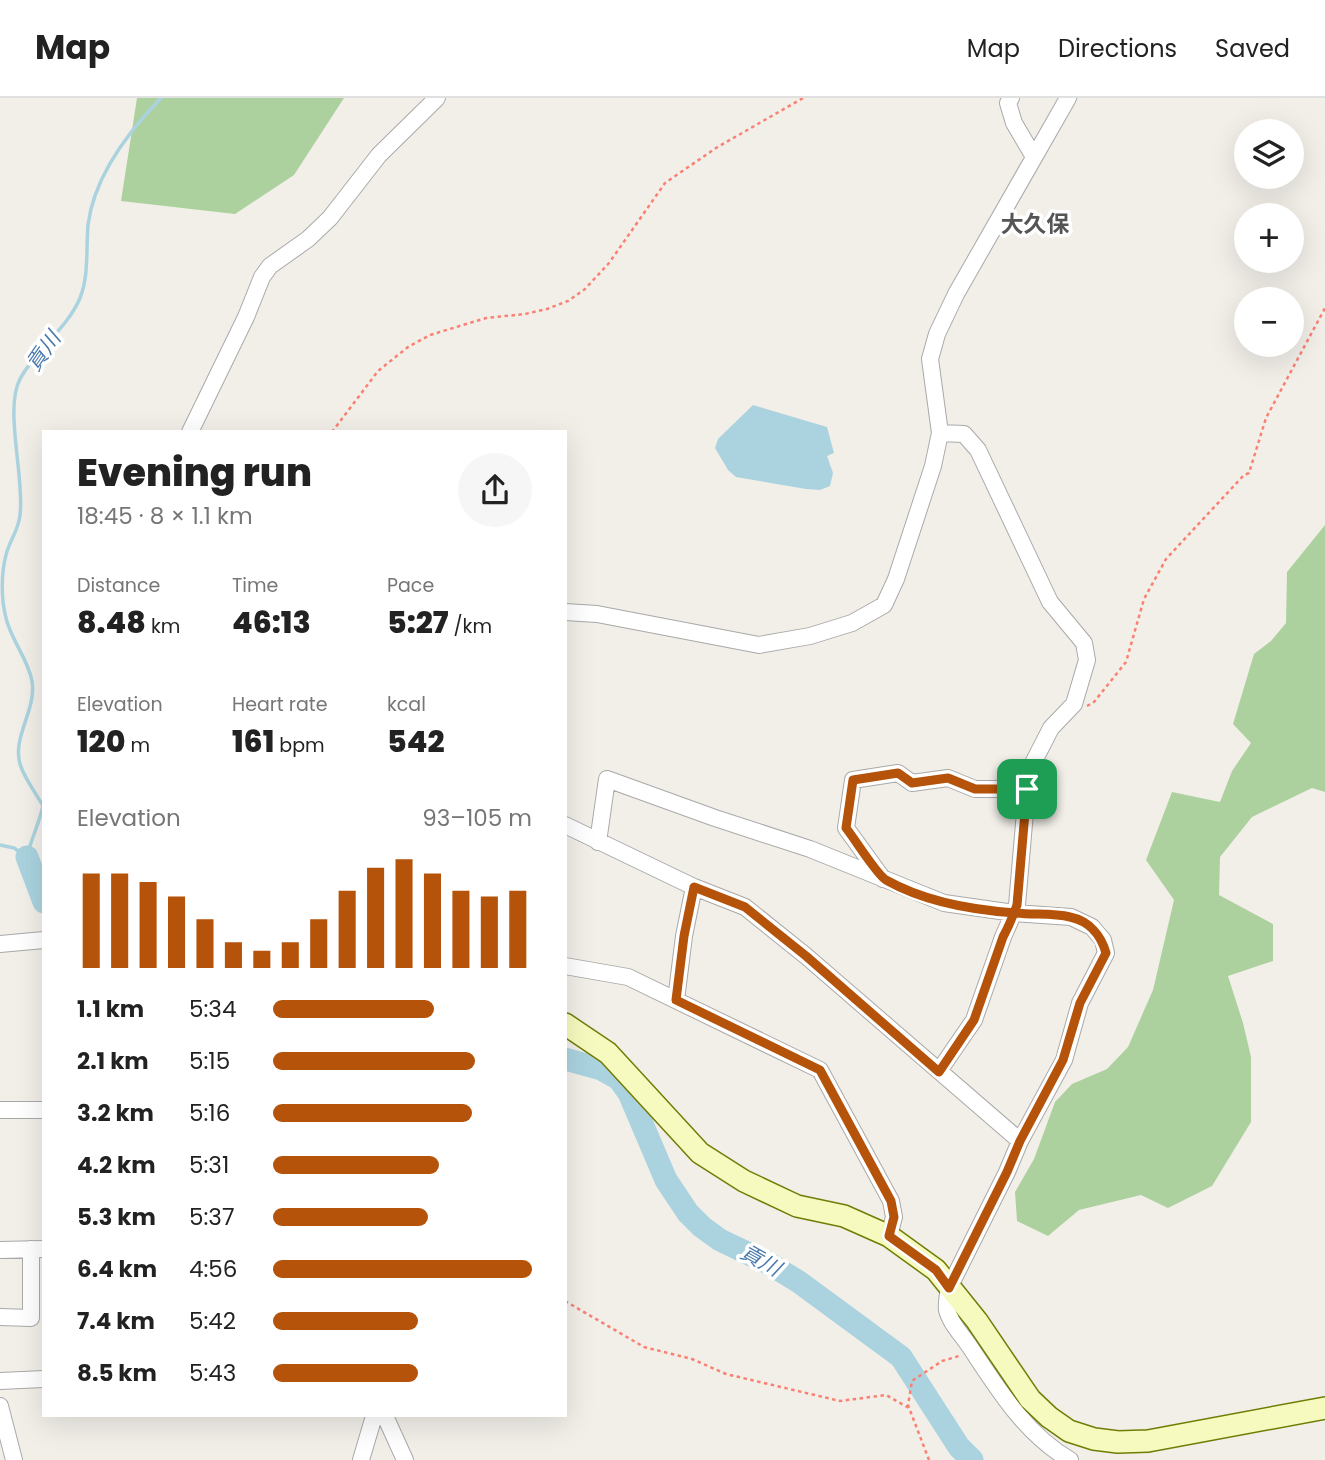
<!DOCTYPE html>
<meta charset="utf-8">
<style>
:root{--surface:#fff;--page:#f6f6f6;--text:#222;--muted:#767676;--line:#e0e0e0;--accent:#b45309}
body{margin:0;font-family:Poppins,"Noto Sans JP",sans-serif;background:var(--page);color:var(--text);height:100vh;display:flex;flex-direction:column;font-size:26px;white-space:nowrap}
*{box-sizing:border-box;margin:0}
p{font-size:23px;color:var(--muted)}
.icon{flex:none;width:38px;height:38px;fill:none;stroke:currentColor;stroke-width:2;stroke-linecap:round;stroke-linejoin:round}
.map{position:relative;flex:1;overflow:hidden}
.details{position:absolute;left:42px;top:332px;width:525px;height:987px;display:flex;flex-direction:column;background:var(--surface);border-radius:0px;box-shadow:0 7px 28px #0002}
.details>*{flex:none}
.buttons{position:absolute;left:1234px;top:21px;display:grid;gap:14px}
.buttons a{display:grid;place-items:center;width:70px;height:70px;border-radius:50%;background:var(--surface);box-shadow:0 7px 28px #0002;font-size:35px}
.pin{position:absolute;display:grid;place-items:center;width:60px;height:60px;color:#fff;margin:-30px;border-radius:14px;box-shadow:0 4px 10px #0006}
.round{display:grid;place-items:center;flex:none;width:74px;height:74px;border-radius:37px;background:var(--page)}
.summary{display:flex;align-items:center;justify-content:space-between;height:119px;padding:0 35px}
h1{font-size:38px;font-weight:800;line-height:52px}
.metrics{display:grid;grid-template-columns:repeat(3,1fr);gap:10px;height:119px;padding:7px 35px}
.metrics div{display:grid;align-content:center}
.metrics b{font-size:30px;font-weight:800}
.metrics small{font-size:19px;font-weight:400}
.metrics p{font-size:19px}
.chart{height:196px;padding:14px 35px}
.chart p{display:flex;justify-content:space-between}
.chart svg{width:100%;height:126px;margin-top:7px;stroke:var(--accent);stroke-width:6}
ul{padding:0 35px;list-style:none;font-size:23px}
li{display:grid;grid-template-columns:112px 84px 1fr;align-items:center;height:52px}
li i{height:18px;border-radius:9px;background:var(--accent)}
header{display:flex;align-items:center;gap:42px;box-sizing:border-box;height:98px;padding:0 35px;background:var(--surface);border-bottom:2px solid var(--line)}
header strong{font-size:33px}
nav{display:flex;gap:38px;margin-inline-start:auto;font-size:24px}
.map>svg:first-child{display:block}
</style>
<header>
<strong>Map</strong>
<nav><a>Map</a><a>Directions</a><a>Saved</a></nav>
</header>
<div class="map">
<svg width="1325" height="1362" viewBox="0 0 1325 1362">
<rect width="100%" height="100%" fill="#f2efe9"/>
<path fill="#add19e" d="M137,0H344L294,77L235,116L121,103Z
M1325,427V694L1312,690L1252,719L1220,759L1219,797L1273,826V863L1228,878L1243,925L1251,959V1024L1212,1088L1168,1110L1141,1097L1079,1112L1048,1138L1017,1123L1015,1094L1034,1061L1055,1004L1072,986L1107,971L1128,949L1153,892L1174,802L1146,762L1172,694L1220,704L1232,673L1251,645L1233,626L1254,556L1271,543L1286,525L1287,474Z"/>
<path fill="#aad3df" d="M753,307L827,329L834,355L827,358L833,375L830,388L820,392L806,391L736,379L728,372L715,350L718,341Z"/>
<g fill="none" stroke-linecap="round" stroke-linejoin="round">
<path stroke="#aad3df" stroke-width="3.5" d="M0,747L14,750L27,759C31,741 39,726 43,708C36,695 24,680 20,666C12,639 37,611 32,583C28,561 11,542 6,520C1,501 1,476 6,457C9,444 19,431 20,417C25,381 4,311 20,281C36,251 67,231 80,200C89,178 86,150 88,127C94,78 128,34 161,0"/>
<path stroke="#aad3df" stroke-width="23" d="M27,759L44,804
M565,961L601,971L619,981L629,995L666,1082L688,1115L702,1129L720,1142L768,1165L799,1184L901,1259L959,1349L972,1362"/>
<defs>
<path id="street" d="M1011,0L1008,5L1014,25L1034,59
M190,334L246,219L262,179L270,168L308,141L330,120L379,57L437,0
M565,514L597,516L759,547L810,538L852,525L884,507L896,481L933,368L940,335L930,261L937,236L956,196L1068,0
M565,727L694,789L745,809L806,858L1020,1043
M598,744L607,681L715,720L810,751L944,805L1014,815L1071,819L1092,829L1103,842L1106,855L1080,905L1064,962L1020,1043L1007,1074L949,1190C948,1197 946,1205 947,1212C950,1225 963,1238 970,1249C998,1291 1025,1336 1070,1362
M883,781L846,730L853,682L898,675L912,685L948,680L975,691H1027
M0,846L44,842
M565,868L628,879L820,972L891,1103L894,1119L889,1138
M676,902L684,838L694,789
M939,973L974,922L1003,839L1017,807L1027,691L1031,669L1051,630L1074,606L1087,562L1084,545L1050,504L978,352L964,336L940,335
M0,1012H44
M0,1152L44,1151
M0,1219L31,1220V1151
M0,1283L44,1281
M0,1308L14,1362
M385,1318L405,1362
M361,1362L374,1318"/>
<path id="secondary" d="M565,926L608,955L700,1055L744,1083L797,1108L844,1118L889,1138L936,1172L977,1223L1030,1301L1049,1319L1069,1333L1094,1341L1118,1344L1148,1343L1325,1310"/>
</defs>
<use href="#street" stroke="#a9a9a9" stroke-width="18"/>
<use href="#secondary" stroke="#707d05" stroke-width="24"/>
<path stroke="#fa8072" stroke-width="2.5" stroke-dasharray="3.5 3.5" stroke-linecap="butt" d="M332,334L378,273L408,249L430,237L486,220L525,216L547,211L568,203L585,191L609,165L665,85L716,50L803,0
M1087,608L1094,604L1126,564L1144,501L1166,461L1244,377L1249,375L1266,320L1325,210
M565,1203L644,1249L692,1261L726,1276L840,1303L886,1297L909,1310
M929,1362L908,1307L912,1283L942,1263L959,1258"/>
<use href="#street" stroke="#fff" stroke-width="16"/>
<use href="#secondary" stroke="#f7fabf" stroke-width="21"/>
</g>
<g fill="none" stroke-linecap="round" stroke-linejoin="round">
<defs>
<path id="route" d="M1027,691L1017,807C1013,818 1009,828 1003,839L974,922L939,974L806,858L745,809L694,789L684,838L676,902L820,972L891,1103L894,1119L889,1138L936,1172L949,1190L1007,1074L1020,1043L1063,962L1080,905L1106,855C1101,837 1089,823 1070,819C1053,815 1033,817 1016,815C971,812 925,804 886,782C876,776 855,741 846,730L853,682L898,675L912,685L948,680L975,691H1027"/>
</defs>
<use href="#route" stroke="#fff" stroke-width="14"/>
<use href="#route" stroke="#b45309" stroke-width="9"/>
</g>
<g text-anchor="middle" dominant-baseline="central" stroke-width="7" stroke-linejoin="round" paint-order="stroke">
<g font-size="21" font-style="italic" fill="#4a7aab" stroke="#fff">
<text transform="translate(43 253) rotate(-55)">貢川</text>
<text transform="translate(761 1162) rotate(29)">貢川</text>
</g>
<g font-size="23" font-weight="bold" fill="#555" stroke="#fff">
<text x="1035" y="126">大久保</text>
</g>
</g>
</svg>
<div class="buttons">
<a><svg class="icon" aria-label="layers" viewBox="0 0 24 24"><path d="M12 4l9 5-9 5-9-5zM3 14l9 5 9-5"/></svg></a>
<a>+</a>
<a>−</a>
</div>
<div class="pin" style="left:1027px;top:691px;background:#1e9e55"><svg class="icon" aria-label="arrive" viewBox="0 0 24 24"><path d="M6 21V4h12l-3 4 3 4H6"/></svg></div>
<section class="details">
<div class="summary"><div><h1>Evening run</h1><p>18:45 · 8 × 1.1 km</p></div><a class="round"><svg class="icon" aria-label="share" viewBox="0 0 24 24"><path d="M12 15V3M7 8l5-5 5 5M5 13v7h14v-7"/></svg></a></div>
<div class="metrics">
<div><p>Distance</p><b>8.48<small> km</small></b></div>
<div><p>Time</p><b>46:13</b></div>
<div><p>Pace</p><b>5:27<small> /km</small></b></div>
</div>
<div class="metrics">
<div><p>Elevation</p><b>120<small> m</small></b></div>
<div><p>Heart rate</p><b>161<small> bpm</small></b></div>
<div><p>kcal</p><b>542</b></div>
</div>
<div class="chart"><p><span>Elevation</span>93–105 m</p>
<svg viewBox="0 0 160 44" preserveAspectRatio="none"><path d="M5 44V11M15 44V11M25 44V14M35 44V19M45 44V27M55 44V35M65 44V38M75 44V35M85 44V27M95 44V17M105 44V9M115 44V6M125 44V11M135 44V17M145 44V19M155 44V17"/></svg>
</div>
<ul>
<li><b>1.1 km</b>5:34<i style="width:62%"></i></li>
<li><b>2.1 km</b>5:15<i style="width:78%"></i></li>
<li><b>3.2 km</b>5:16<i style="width:77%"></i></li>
<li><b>4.2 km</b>5:31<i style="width:64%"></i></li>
<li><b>5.3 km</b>5:37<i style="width:60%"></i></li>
<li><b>6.4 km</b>4:56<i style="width:100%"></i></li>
<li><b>7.4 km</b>5:42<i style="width:56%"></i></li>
<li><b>8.5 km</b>5:43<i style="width:56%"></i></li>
</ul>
</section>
</div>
